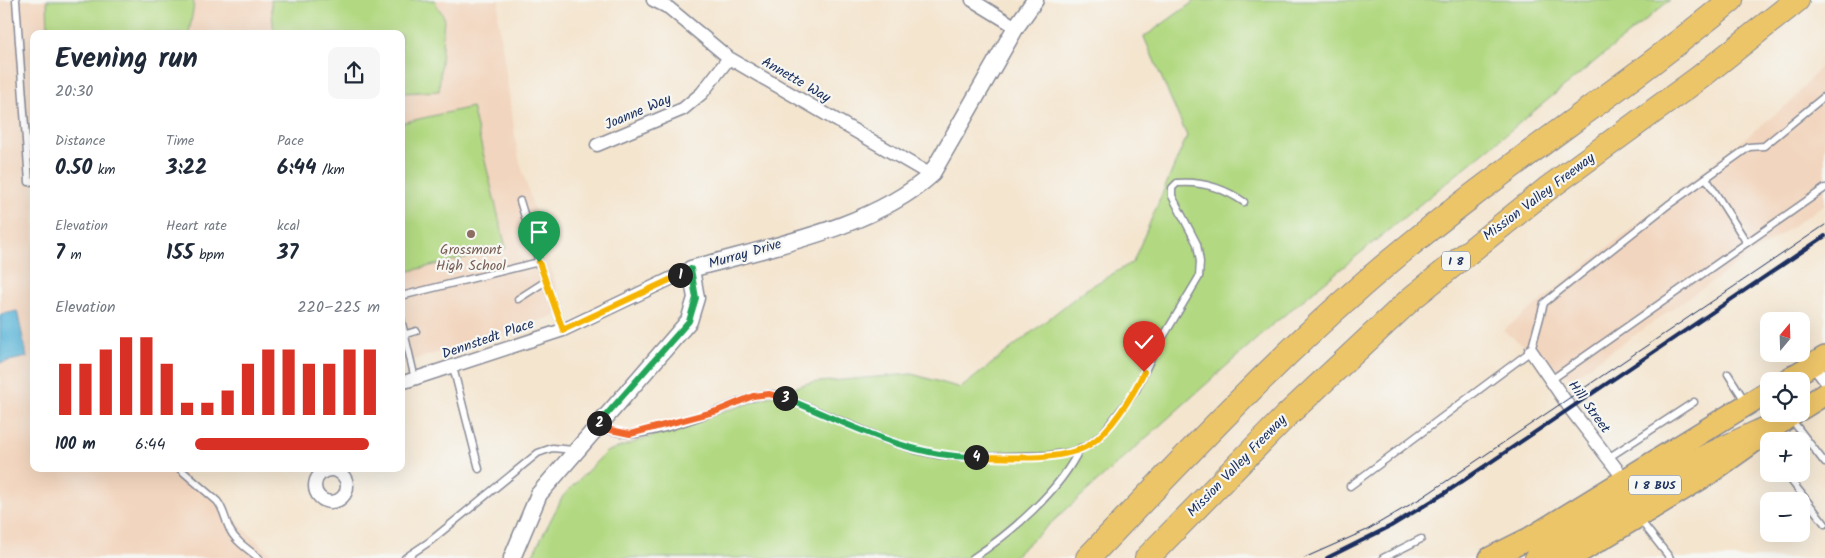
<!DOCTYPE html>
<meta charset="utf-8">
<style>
:root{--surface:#fff;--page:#f6f6f7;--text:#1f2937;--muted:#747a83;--accent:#d93025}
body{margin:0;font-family:Kalam,sans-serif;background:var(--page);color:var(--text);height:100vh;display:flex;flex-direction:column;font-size:19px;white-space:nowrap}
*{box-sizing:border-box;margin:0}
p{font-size:16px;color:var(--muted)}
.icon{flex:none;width:28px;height:28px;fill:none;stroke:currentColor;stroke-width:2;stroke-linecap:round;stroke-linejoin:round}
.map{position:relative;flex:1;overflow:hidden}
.sheet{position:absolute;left:30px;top:30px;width:375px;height:442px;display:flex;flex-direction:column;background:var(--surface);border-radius:10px;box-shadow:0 5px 20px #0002}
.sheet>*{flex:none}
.needle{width:32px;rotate:19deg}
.tools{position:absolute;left:1760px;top:312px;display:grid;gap:10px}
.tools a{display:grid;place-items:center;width:50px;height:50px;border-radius:10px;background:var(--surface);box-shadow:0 5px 20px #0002;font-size:25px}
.pin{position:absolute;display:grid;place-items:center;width:42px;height:42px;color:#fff;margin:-51px -21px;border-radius:50% 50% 50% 0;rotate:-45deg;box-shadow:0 0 5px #0007}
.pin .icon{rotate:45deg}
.km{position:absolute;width:25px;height:25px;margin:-12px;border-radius:50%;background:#222;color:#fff;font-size:14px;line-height:25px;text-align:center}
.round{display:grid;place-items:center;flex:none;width:52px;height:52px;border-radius:10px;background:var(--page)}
.overview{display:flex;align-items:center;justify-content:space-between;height:85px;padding:0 25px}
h1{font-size:28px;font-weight:800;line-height:38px}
.figures{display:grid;grid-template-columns:repeat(3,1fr);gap:8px;height:85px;padding:5px 25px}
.figures div{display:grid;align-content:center}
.figures b{font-size:21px;font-weight:800}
.figures small{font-size:14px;font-weight:400}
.figures p{font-size:14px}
.chart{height:140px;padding:10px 25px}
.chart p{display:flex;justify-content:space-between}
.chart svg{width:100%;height:90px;margin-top:5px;stroke:var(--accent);stroke-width:6}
ul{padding:0 25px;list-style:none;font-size:16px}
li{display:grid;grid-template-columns:80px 60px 1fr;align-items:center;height:38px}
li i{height:12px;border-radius:6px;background:var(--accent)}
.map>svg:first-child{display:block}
</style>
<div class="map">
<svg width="1825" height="558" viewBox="0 0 1825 558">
<rect width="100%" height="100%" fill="#f6f6f2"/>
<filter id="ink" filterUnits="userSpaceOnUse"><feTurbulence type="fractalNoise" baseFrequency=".02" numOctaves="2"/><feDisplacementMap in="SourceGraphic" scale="10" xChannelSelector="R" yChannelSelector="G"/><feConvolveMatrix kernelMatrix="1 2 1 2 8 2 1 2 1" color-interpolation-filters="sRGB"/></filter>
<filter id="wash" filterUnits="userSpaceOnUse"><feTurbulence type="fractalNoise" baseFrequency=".0096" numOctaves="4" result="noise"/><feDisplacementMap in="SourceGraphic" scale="20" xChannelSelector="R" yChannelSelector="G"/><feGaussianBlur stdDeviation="1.12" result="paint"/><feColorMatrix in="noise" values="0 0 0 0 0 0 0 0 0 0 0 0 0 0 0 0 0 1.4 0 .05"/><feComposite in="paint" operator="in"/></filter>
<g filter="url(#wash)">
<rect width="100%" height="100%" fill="#f4e5cf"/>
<path fill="#f2d5be" d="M0,0H499L498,19L518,155L564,313L401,364V34H34V469H178L276,558H0Z
M1825,61V204L1572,378L1503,331L1793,100Z"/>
<path fill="#b2d982" stroke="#668470" d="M47,0H193L194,4L189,34H48Z
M271,0H434L444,17L439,91L401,93V34H274Z
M1196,0H1670L1271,326L1012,558H531L563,496L606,452L808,383L912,374L961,388L1085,290L1133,262L1187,136L1144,37Z
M472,107L506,248L401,273V123Z"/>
<path fill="#5bb6d9" stroke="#3b729c" d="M17,311L27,357L0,363V315Z"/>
</g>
<g filter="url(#ink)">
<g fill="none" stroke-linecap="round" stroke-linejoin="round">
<defs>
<path id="service" d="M16,0L29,182L34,181
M1706,178L1747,243
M520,201L539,262
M401,296L539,262L563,330
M518,299L546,281
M401,319L415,379
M403,335L416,331
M453,367L479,469
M1728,374L1745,401
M1551,380L1825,188
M1791,419L1825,463
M600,428C609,430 621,434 630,434C651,435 695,418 716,411C738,404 755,391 779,395L886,440L916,450L939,455L968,457L1050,455L1072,452L1089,445L1103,433L1136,390L1153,354L1199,277L1200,262L1197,244L1172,196V188L1177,183C1201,181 1224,188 1244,202
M1760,441L1769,452
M1608,458L1694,402
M180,469L217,501C224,509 225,520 230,530C236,542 249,550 259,558
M1786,474L1825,524
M1350,486L1531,351L1544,303L1668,205L1749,147L1764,146L1825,96
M1640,520L1670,558
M405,558L429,542L538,453L552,448L574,450
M973,558C1011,533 1060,491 1080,448
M1383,558L1421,539"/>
<path id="minor" d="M653,0L669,8L729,58L931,175
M972,0L1016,27
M597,145L683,109L702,93L729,58
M1531,351L1572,411L1625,480
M1813,364L1825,380
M401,383L563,330L691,269
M315 486a16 16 0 1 1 32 0a16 16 0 1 1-32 0Z"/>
<path id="tertiary" d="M512,558L539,494L689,321L696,298L691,269C767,247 871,229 931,175L1016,27L1035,0"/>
<path id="primary" d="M1785,381L1825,357
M1801,409L1825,394
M1490,558L1530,538L1769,391
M1570,558L1707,475L1793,414"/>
<path id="motorway" d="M1088,558C1183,459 1276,358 1381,269C1493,173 1618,94 1731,0
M1147,558L1285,417L1412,298L1547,189L1699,78L1797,0
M1537,558L1688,465L1778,423"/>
</defs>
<use href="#service" stroke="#888a96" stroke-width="9"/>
<use href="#minor" stroke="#888a96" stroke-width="15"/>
<use href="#tertiary" stroke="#888a96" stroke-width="19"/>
<use href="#primary" stroke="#888a96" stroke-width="24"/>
<use href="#motorway" stroke="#888a96" stroke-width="26"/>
<use href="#service" stroke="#fff" stroke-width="6"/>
<use href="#minor" stroke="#fff" stroke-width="12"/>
<use href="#tertiary" stroke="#fff" stroke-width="16"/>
<use href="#primary" stroke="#edc569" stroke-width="21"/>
<use href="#motorway" stroke="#edc569" stroke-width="24"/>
<path stroke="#1b2f5e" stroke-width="1" d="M1304,558L1367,530L1423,497L1825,225"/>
<path stroke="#1b2f5e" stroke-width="4" d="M1327,558L1391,526L1445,493L1825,236"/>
</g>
</g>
<g fill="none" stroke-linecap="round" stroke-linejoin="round" filter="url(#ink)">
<defs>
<path id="split-1" d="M539,262L563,330L680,275"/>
<path id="split-2" d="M599,423L689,321L696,298L691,269L680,275"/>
<path id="split-3" d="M599,423L596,427L630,434L717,411L753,396L769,394L785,398"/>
<path id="split-4" d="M785,398C847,423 907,457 976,457"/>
<path id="split-5" d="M976,457C1008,457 1061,462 1089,445C1111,431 1133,395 1144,372"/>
</defs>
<use href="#split-1" stroke="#fff" stroke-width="10"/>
<use href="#split-2" stroke="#fff" stroke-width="10"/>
<use href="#split-3" stroke="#fff" stroke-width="10"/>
<use href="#split-4" stroke="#fff" stroke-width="10"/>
<use href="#split-5" stroke="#fff" stroke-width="10"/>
<use href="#split-1" stroke="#f5b400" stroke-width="6"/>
<use href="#split-2" stroke="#22a559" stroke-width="6"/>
<use href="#split-3" stroke="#f0652b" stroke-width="6"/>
<use href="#split-4" stroke="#22a559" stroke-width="6"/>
<use href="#split-5" stroke="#f5b400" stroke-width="6"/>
</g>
<circle fill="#8d6e63" stroke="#f6f6f2" stroke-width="2" cx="471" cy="234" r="5"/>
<g text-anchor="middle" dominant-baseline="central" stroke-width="4.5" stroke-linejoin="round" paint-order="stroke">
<g fill="#f6f6f2" stroke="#5d6b8a" stroke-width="1">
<rect x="1442" y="251.5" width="28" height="19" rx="4"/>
<rect x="1629" y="475.5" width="52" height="19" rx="4"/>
</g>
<g font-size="12" font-weight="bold" fill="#1b2f5e">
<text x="1456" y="261">I 8</text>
<text x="1655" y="485">I 8 BUS</text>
</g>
<g font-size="14" fill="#1b2f5e" stroke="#f6f6f2">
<text transform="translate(796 80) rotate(30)">Annette Way</text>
<text transform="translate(638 112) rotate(-23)">Joanne Way</text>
<text transform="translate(1539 197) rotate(-37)">Mission Valley Freeway</text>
<text transform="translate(745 254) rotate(-16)">Murray Drive</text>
<text transform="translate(488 339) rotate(-19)">Dennstedt Place</text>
<text transform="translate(1589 407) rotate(54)">Hill Street</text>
<text transform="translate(1237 466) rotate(-46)">Mission Valley Freeway</text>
</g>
<g font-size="14" fill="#785e54" stroke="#f6f6f2">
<text x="471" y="250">Grossmont<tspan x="471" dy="16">High School</tspan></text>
</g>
</g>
</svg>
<div class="tools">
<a><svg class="needle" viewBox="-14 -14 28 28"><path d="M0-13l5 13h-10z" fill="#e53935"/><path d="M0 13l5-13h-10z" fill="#747a83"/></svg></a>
<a><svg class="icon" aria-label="locate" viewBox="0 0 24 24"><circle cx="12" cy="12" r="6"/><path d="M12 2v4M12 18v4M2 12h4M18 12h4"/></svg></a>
<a>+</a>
<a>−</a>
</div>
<div class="pin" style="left:539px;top:262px;background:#1e9e55"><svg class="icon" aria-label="arrive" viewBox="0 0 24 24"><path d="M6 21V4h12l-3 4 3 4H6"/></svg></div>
<div class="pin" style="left:1144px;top:372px;background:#d93025"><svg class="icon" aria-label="check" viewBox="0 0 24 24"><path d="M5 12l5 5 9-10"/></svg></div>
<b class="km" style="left:680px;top:275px">1</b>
<b class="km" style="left:599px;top:423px">2</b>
<b class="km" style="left:785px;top:398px">3</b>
<b class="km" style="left:976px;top:457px">4</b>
<section class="sheet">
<div class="overview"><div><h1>Evening run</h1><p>20:30</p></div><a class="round"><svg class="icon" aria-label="share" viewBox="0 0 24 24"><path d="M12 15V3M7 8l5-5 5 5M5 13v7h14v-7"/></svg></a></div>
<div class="figures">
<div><p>Distance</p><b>0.50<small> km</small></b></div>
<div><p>Time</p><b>3:22</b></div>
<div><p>Pace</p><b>6:44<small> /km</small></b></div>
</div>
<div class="figures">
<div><p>Elevation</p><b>7<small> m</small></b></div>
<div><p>Heart rate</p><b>155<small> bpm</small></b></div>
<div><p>kcal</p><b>37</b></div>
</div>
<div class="chart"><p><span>Elevation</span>220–225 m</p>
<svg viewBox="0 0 160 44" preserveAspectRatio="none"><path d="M5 44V19M15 44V19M25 44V12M35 44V6M45 44V6M55 44V19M65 44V38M75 44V38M85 44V32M95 44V19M105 44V12M115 44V12M125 44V19M135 44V19M145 44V12M155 44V12"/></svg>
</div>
<ul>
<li><b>100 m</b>6:44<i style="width:94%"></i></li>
</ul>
</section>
</div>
